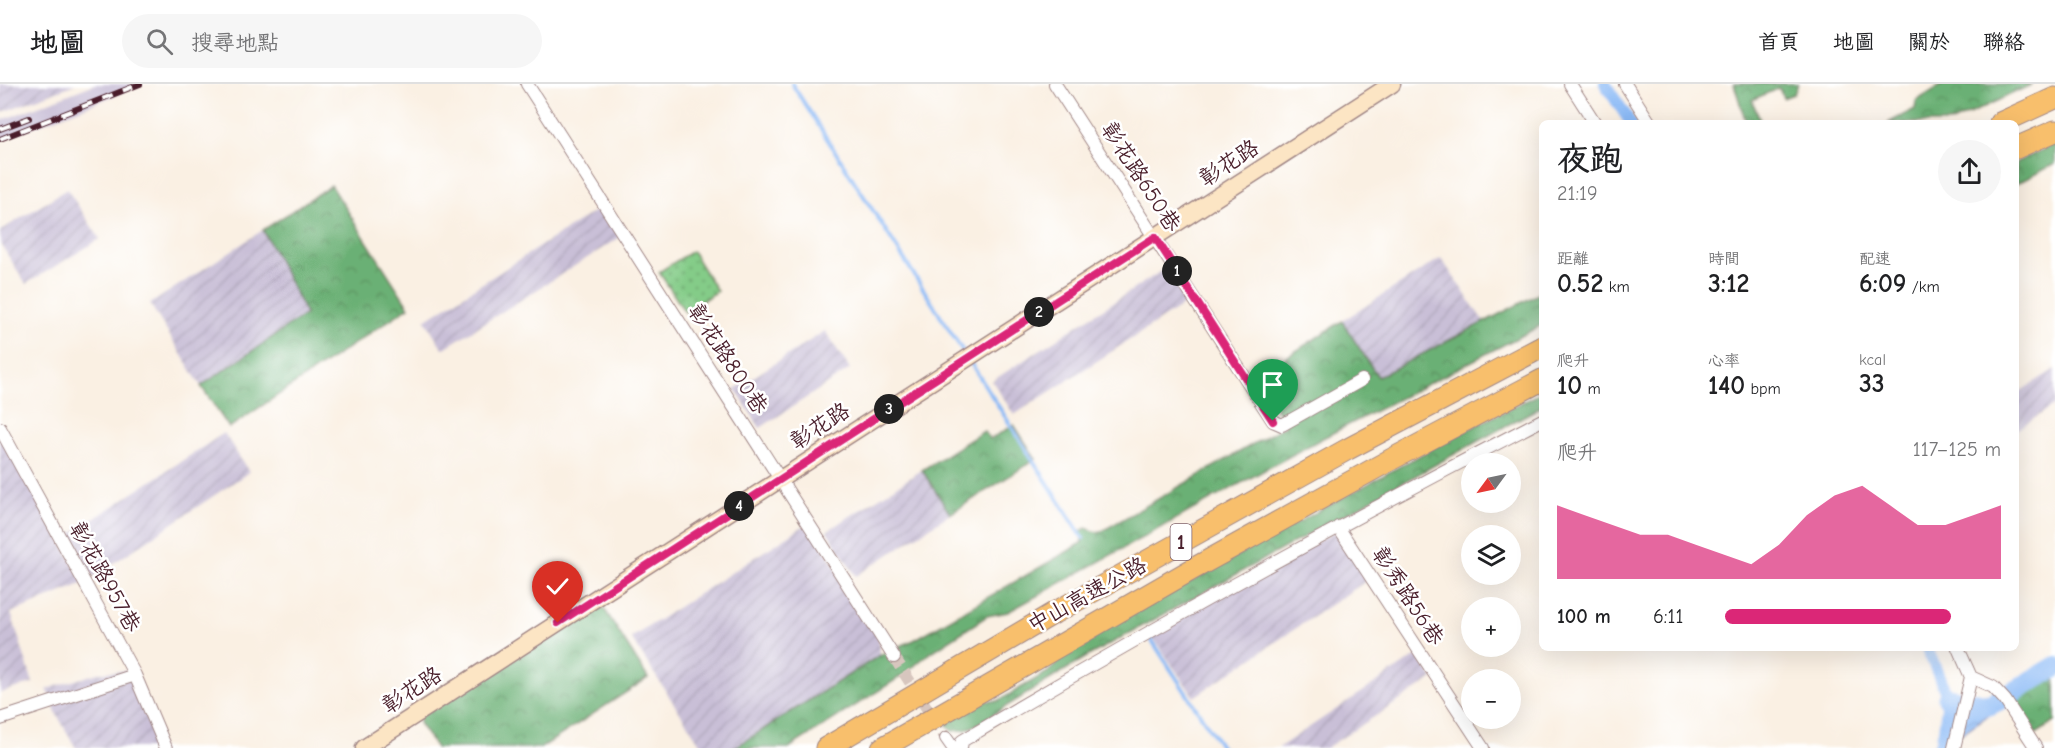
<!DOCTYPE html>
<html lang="zh-TW">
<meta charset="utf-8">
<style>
:root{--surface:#fff;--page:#f6f6f6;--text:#202124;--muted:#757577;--line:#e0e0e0;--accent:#db2777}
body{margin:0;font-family:"Comic Neue","LXGW WenKai TC",sans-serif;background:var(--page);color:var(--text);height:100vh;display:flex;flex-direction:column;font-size:22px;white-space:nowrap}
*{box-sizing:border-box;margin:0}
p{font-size:20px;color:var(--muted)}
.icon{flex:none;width:33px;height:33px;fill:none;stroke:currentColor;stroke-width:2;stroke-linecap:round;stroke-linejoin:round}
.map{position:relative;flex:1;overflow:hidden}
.side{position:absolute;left:1539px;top:36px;width:480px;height:531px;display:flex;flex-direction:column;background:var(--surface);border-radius:9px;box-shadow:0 6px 24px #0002}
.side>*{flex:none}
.needle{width:39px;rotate:237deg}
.fabs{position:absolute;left:1461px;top:369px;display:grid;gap:12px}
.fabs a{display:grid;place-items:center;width:60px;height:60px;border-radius:50%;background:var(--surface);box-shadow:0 6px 24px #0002;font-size:30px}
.pin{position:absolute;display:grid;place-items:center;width:51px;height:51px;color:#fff;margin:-62px -26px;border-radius:50% 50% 50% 0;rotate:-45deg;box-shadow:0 0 6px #0007}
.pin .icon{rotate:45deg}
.km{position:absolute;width:30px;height:30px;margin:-15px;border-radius:50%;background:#222;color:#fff;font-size:16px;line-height:30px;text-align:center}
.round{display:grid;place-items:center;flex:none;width:63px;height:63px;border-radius:32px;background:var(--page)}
.headline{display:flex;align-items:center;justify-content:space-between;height:102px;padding:0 18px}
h1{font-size:33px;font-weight:800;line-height:45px}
.figures{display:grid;grid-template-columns:repeat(3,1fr);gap:9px;height:102px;padding:6px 18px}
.figures div{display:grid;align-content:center}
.figures b{font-size:26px;font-weight:800}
.figures small{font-size:16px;font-weight:400}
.figures p{font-size:16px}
.chart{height:168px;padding:12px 18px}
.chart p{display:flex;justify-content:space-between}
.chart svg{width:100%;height:108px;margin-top:6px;fill:var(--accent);opacity:.7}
ul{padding:0 18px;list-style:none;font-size:20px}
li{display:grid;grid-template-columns:96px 72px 1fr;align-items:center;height:45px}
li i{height:15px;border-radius:8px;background:var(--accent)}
header{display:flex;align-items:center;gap:36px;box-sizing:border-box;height:84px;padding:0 30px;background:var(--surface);border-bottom:2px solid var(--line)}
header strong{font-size:28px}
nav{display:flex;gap:33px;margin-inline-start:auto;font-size:21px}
.search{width:420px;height:54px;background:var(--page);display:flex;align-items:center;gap:15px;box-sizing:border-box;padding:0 21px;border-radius:33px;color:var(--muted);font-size:22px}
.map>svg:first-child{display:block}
</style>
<header>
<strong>地圖</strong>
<div class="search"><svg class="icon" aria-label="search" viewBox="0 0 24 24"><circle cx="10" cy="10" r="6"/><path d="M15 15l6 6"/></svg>搜尋地點</div>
<nav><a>首頁</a><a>地圖</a><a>關於</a><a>聯絡</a></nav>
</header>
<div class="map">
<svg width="2055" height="664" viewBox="0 0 2055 664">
<defs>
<pattern id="industrial-furrows" width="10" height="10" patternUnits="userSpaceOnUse" patternTransform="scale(1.5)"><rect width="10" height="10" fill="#c9bfd7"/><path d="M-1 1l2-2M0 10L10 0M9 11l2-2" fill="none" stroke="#aea4b9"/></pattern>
<pattern id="grass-dots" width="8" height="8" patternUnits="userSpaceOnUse" patternTransform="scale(1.5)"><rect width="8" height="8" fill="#84cc88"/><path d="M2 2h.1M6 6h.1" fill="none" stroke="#6ea56f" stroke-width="1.8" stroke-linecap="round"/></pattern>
<pattern id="forest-crowns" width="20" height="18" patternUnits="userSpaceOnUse" patternTransform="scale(1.5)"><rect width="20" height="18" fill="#6bb074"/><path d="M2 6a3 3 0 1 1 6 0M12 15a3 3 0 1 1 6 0" fill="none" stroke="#5a8f5f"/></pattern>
<pattern id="water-waves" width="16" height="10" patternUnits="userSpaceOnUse" patternTransform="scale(1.5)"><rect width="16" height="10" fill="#8bbaf6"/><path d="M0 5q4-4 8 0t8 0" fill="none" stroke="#799fd3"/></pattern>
</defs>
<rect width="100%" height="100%" fill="#fff"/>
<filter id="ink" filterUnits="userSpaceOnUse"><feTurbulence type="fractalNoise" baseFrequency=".0167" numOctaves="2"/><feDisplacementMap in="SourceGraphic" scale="12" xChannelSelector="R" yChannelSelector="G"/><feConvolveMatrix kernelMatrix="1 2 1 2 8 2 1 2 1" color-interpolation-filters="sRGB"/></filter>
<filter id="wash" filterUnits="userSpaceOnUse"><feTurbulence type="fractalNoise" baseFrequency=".008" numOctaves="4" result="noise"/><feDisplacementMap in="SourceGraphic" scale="24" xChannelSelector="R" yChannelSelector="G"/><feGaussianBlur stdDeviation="1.35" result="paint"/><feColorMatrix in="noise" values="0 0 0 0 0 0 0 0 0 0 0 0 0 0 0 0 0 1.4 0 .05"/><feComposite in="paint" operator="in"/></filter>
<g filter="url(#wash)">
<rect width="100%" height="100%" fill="#faf0e3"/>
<path fill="url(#industrial-furrows)" d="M0,0H75L0,29Z
M67,105L100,155L26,200L0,159V147Z
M603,122L622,152L443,265L425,236Z
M263,146L306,230L201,302L150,220Z
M1441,174L1484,238L1378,293L1342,237Z
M1169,182L1191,216L1014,331L992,297Z
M825,247L850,285L760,344L735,305Z
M2055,285V321L2016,346V310Z
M0,346L84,499L11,529L33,599L0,609Z
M224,349L249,388L93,493L71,450Z
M922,386L950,430L856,492L827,447Z
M808,439L879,553L880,571L734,664H703L631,554Z
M1337,447L1369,495L1194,613L1150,549Z
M1418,571L1433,595L1326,664H1278Z
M127,587L161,664H76L56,629L47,605L101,588Z"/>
<path fill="#c9bfd7" d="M95,0H144L0,56V37Z"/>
<path fill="url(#grass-dots)" stroke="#67765a" stroke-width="1.5" d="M692,167L717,207L685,228L659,188Z"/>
<path fill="url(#forest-crowns)" stroke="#5a6850" stroke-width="1.5" d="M1734,0H1798L1794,10L1783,14L1779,4L1752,16L1761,39H1746Z
M1943,0H2033L1950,39H1888L1915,25L1916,17Z
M2055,60V80L2016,100V78Z
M331,101L409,223L229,344L201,302L306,230L263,146Z
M1542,208V241L1321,355L1008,528L987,532L927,571L905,590L789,664H734L880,571L914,556L1082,459L1081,447L1086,444L1099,449L1286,341L1256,293L1342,237L1378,293Z
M1542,308V322L1088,572L976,641L965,646L952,647L946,640L981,617H998L1048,588L1076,561L1440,360Z
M1014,341L1036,375L950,430L922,386L984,347L990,355Z
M598,515L648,594L541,664H436L419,639L420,631Z
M2055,584V638L2036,650L2012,612Z"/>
<path fill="url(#water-waves)" stroke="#6a6c90" stroke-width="1.5" d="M2005,613L2008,618L1940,664H1936L1944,647L1948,614L1989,621Z"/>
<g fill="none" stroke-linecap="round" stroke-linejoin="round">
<path stroke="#8bbaf6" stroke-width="4" d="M792,0L966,272
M970,278L1083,454
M1149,552L1222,664"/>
<path stroke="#8bbaf6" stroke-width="12" d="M1605,0L1631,39
M1927,564L1948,614L1944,647L1939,664"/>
<path stroke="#8bbaf6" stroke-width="21" d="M1948,614L1989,621L2005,613L2055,583"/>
</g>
</g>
<g filter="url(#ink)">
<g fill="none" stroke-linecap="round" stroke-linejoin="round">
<path stroke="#d7c6be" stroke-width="12" stroke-dasharray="12 6" stroke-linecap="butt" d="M894,573L946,654"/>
<defs>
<path id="street" d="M527,0L894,573
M1055,0L1273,337L1282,341L1362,296
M1570,0L1595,39
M1625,0L1650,39
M0,344L135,591L166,664
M1338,443L1483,664
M1971,593L1993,603L2005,616L2036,664
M0,635L135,591
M946,654L953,664
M961,664L962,657C1152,544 1346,437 1542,336
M1954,664L1971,593L1958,564"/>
<path id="secondary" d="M364,664L1392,0"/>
<path id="highway" d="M2000,39L2055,14
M2016,64L2055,47
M826,664L1054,529L1348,365L1542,263
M882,664L1191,486L1392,375L1542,296"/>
</defs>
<use href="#street" stroke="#a28887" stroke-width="14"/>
<use href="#secondary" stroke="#a28887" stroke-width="19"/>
<use href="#highway" stroke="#a28887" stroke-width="23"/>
<use href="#street" stroke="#fff" stroke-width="12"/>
<use href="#secondary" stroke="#fce5c4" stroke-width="16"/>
<use href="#highway" stroke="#f8bf6c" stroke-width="21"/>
<defs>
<path id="rail" d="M0,45L29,34
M0,55L140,0"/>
</defs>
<use href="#rail" stroke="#4a1f2b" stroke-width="6"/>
<use href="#rail" stroke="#fff" stroke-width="4" stroke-dasharray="11" stroke-linecap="butt"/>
</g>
</g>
<g fill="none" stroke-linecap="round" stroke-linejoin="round" filter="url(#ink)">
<defs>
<path id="route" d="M558,539L1155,153L1273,337"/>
</defs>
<use href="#route" stroke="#fff" stroke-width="12"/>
<use href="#route" stroke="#db2777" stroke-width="8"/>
</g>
<g text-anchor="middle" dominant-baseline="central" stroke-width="5" stroke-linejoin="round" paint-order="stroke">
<rect fill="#fff" stroke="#80626b" stroke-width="1.5" x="1170.5" y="440" width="21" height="36" rx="4.5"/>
<g font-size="21" font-weight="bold" fill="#4a1f2b">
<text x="1181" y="458">1</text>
</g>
<g font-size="22" fill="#4a1f2b" stroke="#fff">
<text transform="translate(1229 79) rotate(-33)">彰花路</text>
<text transform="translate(1141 93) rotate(57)">彰花路650巷</text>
<text transform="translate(728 275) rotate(57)">彰花路800巷</text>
<text transform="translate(820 342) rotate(-33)">彰花路</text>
<text transform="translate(105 493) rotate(61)">彰花路957巷</text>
<text transform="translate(1087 511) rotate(-29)">中山高速公路</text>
<text transform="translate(1408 512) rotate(57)">彰秀路56巷</text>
<text transform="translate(412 606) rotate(-33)">彰花路</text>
</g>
</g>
</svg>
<div class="fabs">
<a><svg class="needle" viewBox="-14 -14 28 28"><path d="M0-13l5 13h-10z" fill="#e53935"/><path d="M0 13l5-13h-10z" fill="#757577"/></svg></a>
<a><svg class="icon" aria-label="layers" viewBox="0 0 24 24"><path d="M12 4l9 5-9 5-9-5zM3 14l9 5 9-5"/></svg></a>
<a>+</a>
<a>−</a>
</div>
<div class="pin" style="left:1273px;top:337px;background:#1e9e55"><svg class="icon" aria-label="arrive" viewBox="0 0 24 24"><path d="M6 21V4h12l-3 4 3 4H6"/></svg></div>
<div class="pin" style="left:558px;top:539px;background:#d93025"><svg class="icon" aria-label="check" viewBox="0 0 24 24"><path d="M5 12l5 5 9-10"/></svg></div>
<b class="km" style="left:1177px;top:187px">1</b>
<b class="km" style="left:1039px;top:228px">2</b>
<b class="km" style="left:889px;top:325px">3</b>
<b class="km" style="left:739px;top:422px">4</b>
<section class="side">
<div class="headline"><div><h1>夜跑</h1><p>21:19</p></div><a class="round"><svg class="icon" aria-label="share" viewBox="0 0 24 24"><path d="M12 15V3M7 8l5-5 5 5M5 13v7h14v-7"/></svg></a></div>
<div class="figures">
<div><p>距離</p><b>0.52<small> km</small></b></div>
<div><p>時間</p><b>3:12</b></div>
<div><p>配速</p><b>6:09<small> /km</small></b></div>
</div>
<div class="figures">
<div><p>爬升</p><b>10<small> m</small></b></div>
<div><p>心率</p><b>140<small> bpm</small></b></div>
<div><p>kcal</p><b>33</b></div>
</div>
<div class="chart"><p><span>爬升</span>117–125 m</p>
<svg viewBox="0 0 160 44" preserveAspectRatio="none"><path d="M0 44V14L10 18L20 22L30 26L40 26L50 30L60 34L70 38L80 30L90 18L100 10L110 6L120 14L130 22L140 22L150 18L160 14V44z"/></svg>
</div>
<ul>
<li><b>100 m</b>6:11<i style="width:82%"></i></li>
</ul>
</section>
</div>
